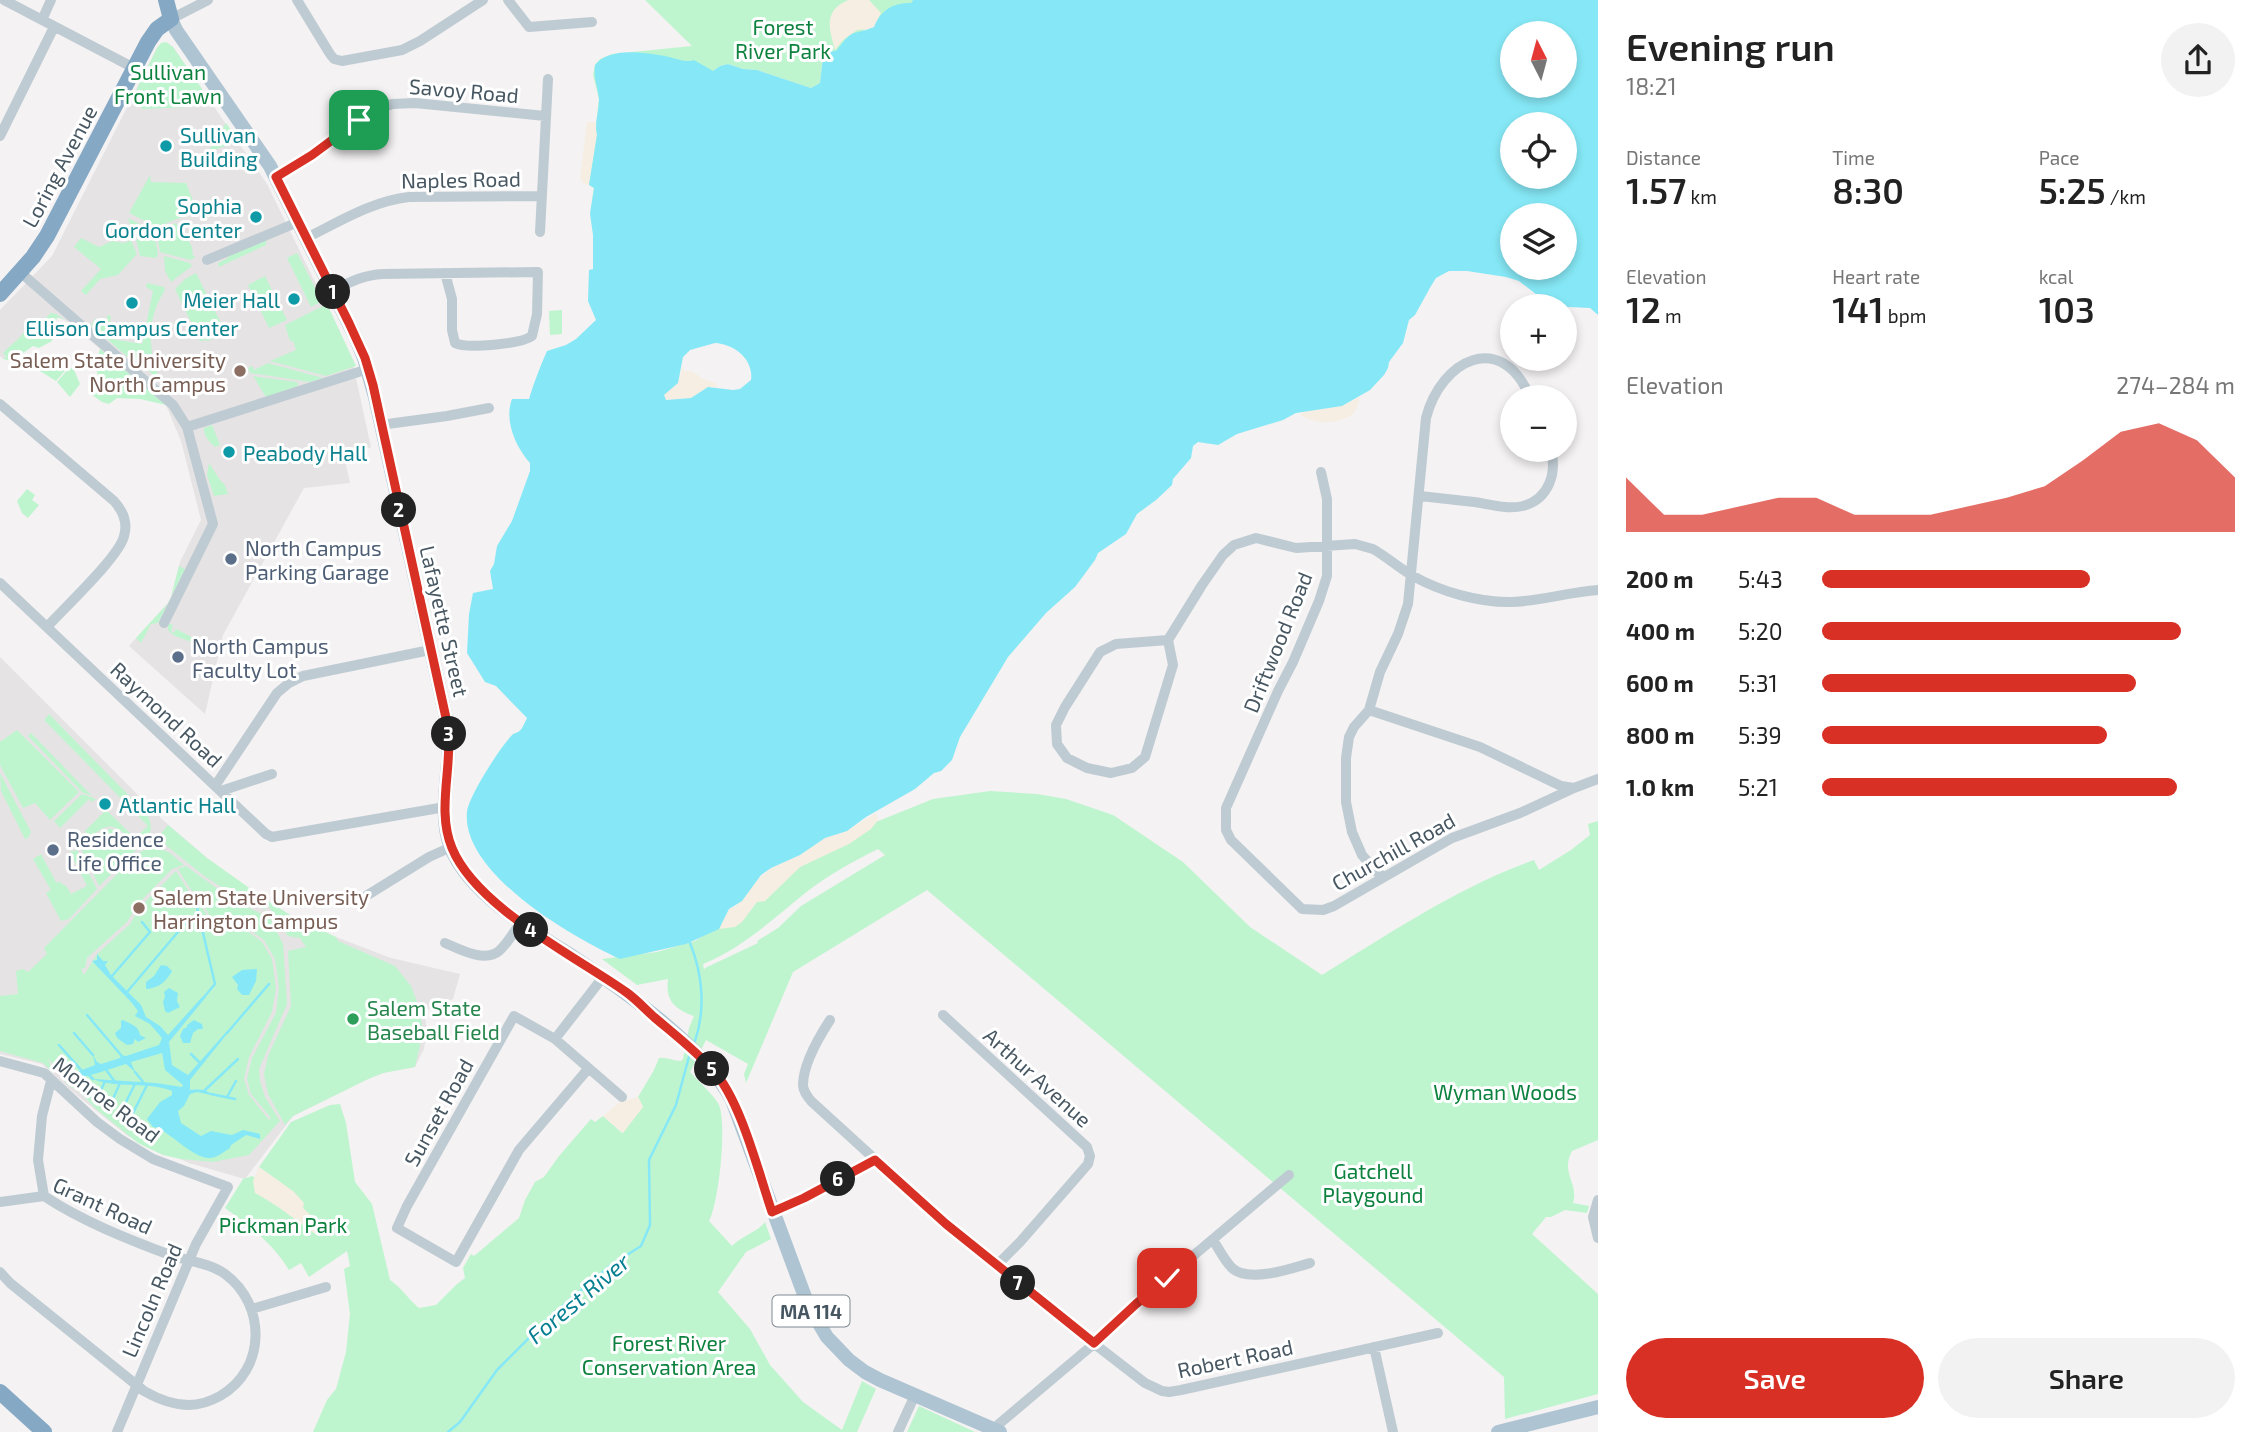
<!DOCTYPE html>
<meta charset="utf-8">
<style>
:root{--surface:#fff;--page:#f2f2f2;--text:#222;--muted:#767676;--accent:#d93025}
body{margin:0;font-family:"Exo 2",sans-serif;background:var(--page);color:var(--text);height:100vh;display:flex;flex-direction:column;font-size:26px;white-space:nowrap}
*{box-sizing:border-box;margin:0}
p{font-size:23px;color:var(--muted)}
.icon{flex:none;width:38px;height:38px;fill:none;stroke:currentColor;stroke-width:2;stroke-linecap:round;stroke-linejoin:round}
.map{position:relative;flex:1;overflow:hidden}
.sheet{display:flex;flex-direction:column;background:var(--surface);width:665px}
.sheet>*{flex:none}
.needle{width:46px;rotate:354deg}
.buttons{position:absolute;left:1500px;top:21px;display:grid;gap:14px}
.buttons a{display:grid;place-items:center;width:77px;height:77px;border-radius:50%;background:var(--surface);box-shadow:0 4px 10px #0003;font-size:35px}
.pin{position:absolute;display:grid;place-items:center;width:60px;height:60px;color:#fff;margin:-30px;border-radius:14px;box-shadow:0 4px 10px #0006}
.km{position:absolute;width:35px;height:35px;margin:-18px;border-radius:50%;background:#222;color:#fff;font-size:19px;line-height:35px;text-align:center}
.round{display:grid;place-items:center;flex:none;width:74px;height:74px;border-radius:37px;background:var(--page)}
.headline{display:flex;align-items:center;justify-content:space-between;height:119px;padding:0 28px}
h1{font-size:38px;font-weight:600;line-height:52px}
.stats{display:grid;grid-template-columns:repeat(3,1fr);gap:10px;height:119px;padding:7px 28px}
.stats div{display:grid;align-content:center}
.stats b{font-size:35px;font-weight:600}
.stats small{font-size:19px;font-weight:400}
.stats p{font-size:19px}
.chart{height:196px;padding:14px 28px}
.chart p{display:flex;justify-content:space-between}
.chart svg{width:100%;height:126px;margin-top:7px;fill:var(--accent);opacity:.7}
.action{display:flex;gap:14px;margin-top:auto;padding:14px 28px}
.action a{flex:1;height:80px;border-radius:42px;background:var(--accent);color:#fff;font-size:28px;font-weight:600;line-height:80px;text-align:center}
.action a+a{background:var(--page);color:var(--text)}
ul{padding:0 28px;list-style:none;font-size:23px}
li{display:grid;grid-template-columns:112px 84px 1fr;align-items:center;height:52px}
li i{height:18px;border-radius:9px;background:var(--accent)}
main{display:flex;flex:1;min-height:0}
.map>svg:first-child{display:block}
</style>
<main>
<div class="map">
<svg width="1598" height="1432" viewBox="0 0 1598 1432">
<rect width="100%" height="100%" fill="#f4f2f2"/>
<path fill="#e6e3e4" d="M162,43H168L173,47L267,184L342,337L353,364L371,447L345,460L350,483L304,488L223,635L205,714L129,646L170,601L180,562L201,520L181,441L166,405L68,322L59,317L18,343L3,359L0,356V310L52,256L157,48Z
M0,657L164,821L207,858L251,890L295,918L336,937L391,958L460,974L453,999L424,1011L427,1029L424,1049L415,1067L383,1073L366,1080L293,1116L245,1179L189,1163L128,1136L64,1085L42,1064L0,1054Z"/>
<path fill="#bef5cf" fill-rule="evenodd" d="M645,0H913L911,3L898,5L837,50L827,53L823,57L820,83L811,88L757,70L743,69L728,64L720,66L615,143L590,214L594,188L589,185L599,99L593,75L595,65L600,59L612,54L692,46Z
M166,42L173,47L207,96L190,107L143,109L137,105L133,97L157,48L161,43Z
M226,123L239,141L208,152Z
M150,175L151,182L186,183L197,211L157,227L129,213Z
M128,218L149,229L150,231L134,236Z
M176,223L179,229L182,228L192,247L193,256L196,257L190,260L160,252L157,237L159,229Z
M151,236L155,238L158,254L156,258L140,256L136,240Z
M274,237L266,241V245L219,267L218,263L228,258V255Z
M81,238L99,247L112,241L124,243L131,240L137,254L118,275L100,279L86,295L81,291L101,269L74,247Z
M297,253L322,301L311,307L287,258Z
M164,256L190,263L192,266L171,282L165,271Z
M196,273L225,331L219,336L215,331L217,337L213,339L209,333L211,340L206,341L203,336L204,341H200L175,289L185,279Z
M265,276L287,320L269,328L248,285Z
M147,283L164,287L165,290C146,319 148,351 160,381L148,370L149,368L145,364L143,366L141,365L143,362L138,359H130L91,325L96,318L99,324L108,322L107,315L111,316L107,338L142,344L153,291L146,287Z
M327,304L356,366L326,376L270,361L296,350L293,341H290L285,325Z
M562,310V334L550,335L549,311Z
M51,313L56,314L65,320L57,317L52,341L39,348L33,346L23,353L17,362L3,359L6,356L3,353C11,344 21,339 26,329L39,324Z
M100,349L166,405L140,399L117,398L109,404L102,402L91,394L99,379L95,365Z
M49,359L69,366L56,381L40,371Z
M268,363L323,378L310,382L250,373L248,368L252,366L254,370Z
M70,367L74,370L80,384L70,397L57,382Z
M253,376L297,382L298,386L266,397Z
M212,425L220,445L215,447C210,442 203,436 204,428Z
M209,463L222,483H224L228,494L214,496L207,475Z
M27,489L35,495L32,500L39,505L28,518L22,513L17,501Z
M179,566L185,569L158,623L151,624L141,643L136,638L170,601Z
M168,623L173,625L171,631L174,633L176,629L211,647L205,651C196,638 178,642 168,630Z
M49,714L146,813C155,827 151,838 138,848C119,828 112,816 89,839L85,831L104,812L100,807L102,806L135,838L148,826L44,720Z
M17,730L79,792L50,820L35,803L23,808L0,765V742Z
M31,733L92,796L82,792L28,736Z
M0,773L31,832L28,838L25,839L1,791Z
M990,791L1037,794L1066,799L1113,815L1183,862L1250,927L1322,975C1388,934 1460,886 1534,860L1539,870L1571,850L1590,835L1588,824L1598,821V1140L1572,1151C1560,1173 1579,1183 1573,1203L1589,1206L1587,1213L1565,1210L1551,1217H1546L1532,1234L1598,1294V1394L1505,1419L1504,1377L927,890L793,972L746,1083L744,1074L748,1064L706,1040L690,1072C697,1080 715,1096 719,1105C727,1125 719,1202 709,1221L732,1246C742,1236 759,1231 765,1222L771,1239L746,1252L718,1292L750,1329L770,1365L803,1402L842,1430L862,1381L876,1389L857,1432H313L327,1400L336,1389L346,1352L350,1314L344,1269L350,1266L347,1251L309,1277L301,1263L289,1270C272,1243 250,1226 225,1208L243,1179L252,1176L293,1197L294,1192L259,1167L291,1122L330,1105L340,1104L346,1123L355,1182L372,1204L390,1280C402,1288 408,1299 419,1308L436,1305L457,1284L465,1278L463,1268L471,1254L474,1256L519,1218L525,1200L535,1182L544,1177L559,1156L591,1119L595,1122L603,1116L622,1133L643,1107L638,1097L654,1070L659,1058C667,1057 673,1061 681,1061L683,1059L689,1028L694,1016C675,1009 665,1001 668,979L637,985L602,959L657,952L695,941L767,895L820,850L846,834L933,799ZM878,849L885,855L801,906L778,928L757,941L758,943L705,968L704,970L703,964C743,948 775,917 809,890C830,874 854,861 878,849Z
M82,794L96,799L92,802L89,799L60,828L54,821Z
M168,825L207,858L259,895L266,910L236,897L203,875L168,847L163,842L160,835Z
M112,829L118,832L136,850L99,886L81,848C91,842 100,829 112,829Z
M155,846L170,853L184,865L172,869L138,904L127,922L87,958L85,968L81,969L84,975L97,954L130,924L140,907L176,871L188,890L198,900L216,931L246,930L262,942L272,959L276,988L272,1012L249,1057L244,1079L249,1095L269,1120L271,1118L251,1094L247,1079L252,1058L276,1013L279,987L275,959L264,940L247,928L217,929L200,899L189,887L178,869L186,866L233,900L270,918L283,944L287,1004L259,1069L260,1081L265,1097L280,1121L249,1155L213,1162L181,1159L163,1155L138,1143L96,1109L80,1092L68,1085L48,1058L53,1073L43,1063L0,1051V996L18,994L16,971L23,969L28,972L47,954L44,948L127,864L140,852Z
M77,850L97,889L69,919L61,921L46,893L51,890L33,859L41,854L57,884L58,881L67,887L71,894L87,886L70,852Z
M263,898L295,918L336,937L338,941L395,966L411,986L419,1007L423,1032L415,1067L383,1073L366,1080L293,1116L285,1125L268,1094L264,1074L268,1056L291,1006L288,951L306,947L300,938L288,936Z
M919,1406L975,1432H907Z"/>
<path fill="#f6eee2" d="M848,0H869L881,13L874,27L871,29L857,30L843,40L835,50C829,29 823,11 848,0Z
M587,122H596L597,135L589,185L584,184L580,178Z
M682,367L685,371H692L703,379L715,383L718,387H708L691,398L666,400L664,395C674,384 680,385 682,367Z
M1360,397L1355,412C1342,425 1316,425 1300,415L1304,412L1342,406Z
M876,813L878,820L871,829L849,844L800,867L765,901L757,902L742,922L735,927L719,929L729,909L736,906L756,881L771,868L800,855L825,838L847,831Z
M638,1097L643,1107L623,1133L603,1116L619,1103Z
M259,1167L294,1192L304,1203L303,1208L321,1225L325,1232L317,1235C296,1221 278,1205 255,1193L253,1181Z"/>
<path fill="#86e8f6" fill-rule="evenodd" d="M913,0H1598V315L1590,308L1548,306L1541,298L1519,281L1506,277L1467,271H1449L1436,278L1431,286L1415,315L1409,320L1403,343L1389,362L1388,368L1384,375L1370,390L1342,406L1296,413L1283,420L1237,434L1218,445L1198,442L1193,446L1191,458L1173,479L1172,485L1156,500L1137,514L1126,534L1098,553L1095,560L1075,587L1046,613L1008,657L960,737L952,760L941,771L934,773L915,789L866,817L847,831L825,838L800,855L771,868L761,875L742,901L729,909L719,929L686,944L620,959C573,938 461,873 467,812C468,797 501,746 513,734C522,732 523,726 527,718L496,686L485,682L467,653L469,614L473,593L493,589L490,571L494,564L497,546L512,521L530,471V463C515,446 504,420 512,399H529C534,382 540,367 547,351L566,345L576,339L596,320L588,301L589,270L593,269V235L590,214L594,188L589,185L597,135C594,123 599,112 599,100C598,87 593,78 595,65C611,46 647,53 669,57C677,59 688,63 694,60L713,71L720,66L728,64L743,69L757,70L811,88L820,83L823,57L827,53L837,50C854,27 852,36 874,27C881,10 892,3 911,3ZM1564,33V86H1512V33ZM1564,124V177H1512V124ZM1512,215H1564V268H1512ZM715,343C734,344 754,359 751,380L740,389L733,390L708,387L691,398L666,400L664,395L678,383L683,357L690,350Z
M97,954L103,961H108L105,965L111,975L141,1005L146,1017L160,1026L168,1035L202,997H206L169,1042L172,1065L188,1075L227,1031V1034L190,1080V1090C196,1089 209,1089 211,1095L197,1092L190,1094L184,1106L178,1111L181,1123L201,1136L211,1131L232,1135L243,1130L260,1134V1139L246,1135L231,1145L230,1148C225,1151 220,1155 215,1157C195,1164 171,1130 153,1127L147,1119L160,1102L172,1095V1091C147,1081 118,1089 93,1079L156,1083L182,1087L183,1085L165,1070L162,1053L131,1062L135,1072L126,1064C107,1070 89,1077 69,1079V1075L95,1065L93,1055L97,1062L101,1064L120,1058L121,1055L126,1056L159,1045L162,1038L150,1024L135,1016L138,1011L132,1003L92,961L97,960Z
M161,965L167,966L172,971C166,982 159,988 146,989V982L154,976Z
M257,969L256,981L249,995H242L237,989L238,985L232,977L242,970Z
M169,988L178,993L177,1001L180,1007L168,1013L165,1011L163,1002L165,997L164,992Z
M123,1020C131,1024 139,1026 140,1035L146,1038L138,1042L135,1039L133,1044L127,1045L117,1038L115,1033L121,1028V1021Z
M194,1020L202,1024L203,1029H198L193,1033L190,1043H183L180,1036L183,1029L187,1027V1025Z"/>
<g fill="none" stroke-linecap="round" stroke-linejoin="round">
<path stroke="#86e8f6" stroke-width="2.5" d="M196,903L215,984L204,997
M690,943C703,975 706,1011 694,1044
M112,976L150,932L142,922
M127,992L189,919
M87,1015L121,1055
M74,1033L93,1055
M227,1033L269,984
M59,1045L82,1071
M191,1054L199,1062
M107,1071L115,1082
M135,1072L143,1082
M88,1074L93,1079
M204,1091L238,1059
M211,1094L235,1099
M98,1097L105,1081
M227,1097L236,1081
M111,1103L120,1083
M121,1112L135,1084
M131,1117L147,1085
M448,1432L460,1422L497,1370L553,1314L611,1265L641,1246L650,1225L649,1160L676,1105L690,1053"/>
<path stroke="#bfcbd3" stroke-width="10" d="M4,0L134,68
M297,0L330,54L334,59L342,61L402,50L420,41L483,0
M508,0L529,27L592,22
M171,19L208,0
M42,20L51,0
M0,136L54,27
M276,177L312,155L370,112L392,104L415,103L545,116
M540,232L548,79
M306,238C339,222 372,201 409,197L541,196
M207,260L298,222
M20,272L173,405L187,427L213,524L164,623
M332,291C350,282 363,275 383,274L538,272L537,314L532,336C521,344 467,349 455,343L452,330V299L445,273
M0,404L114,501C123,511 128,523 124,536C120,556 63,609 47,627
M380,425L447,416L489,408
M187,427L368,369
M1321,472L1327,499V576L1319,601L1293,662L1278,691L1226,808V830L1231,840L1302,909L1323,910L1334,906L1452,838L1520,813L1574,788
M1420,496C1438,498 1456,500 1474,502C1489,504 1507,510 1523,506C1549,499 1557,473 1551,450
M0,583L266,834L272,837L445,807
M1168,640L1116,644L1100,652L1065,707L1056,725L1057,744L1067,758L1087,768L1111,773L1132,768L1145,757L1173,665L1168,640L1202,585L1223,555L1234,545L1256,538L1296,548L1355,544L1373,549C1387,557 1399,568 1413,576C1441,592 1481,603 1512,602C1541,601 1569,592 1598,590
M1369,710L1480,747L1561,786L1574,788L1598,779
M215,786L277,693L289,683L303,676L430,650
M221,791L272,774
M1384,877L1377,872L1362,855L1352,832L1346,802V758L1349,737L1354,727L1369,710L1380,672L1398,634L1408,604L1426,418C1441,360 1501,329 1530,397
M366,896L429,857L451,847
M445,943C459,949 485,963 499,951C507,944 514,932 520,923
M943,1015L1087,1147L1090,1156L1088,1164L1020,1242L996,1266
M830,1020C819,1037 803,1065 803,1085C803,1091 807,1096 811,1101L946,1224L1039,1301L1145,1383L1162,1391L1169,1392L1181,1390L1438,1333
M555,1039L603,977
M0,1061L44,1073L97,1122L120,1139L153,1159L228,1187L196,1244L117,1432
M588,1069L519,1150L456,1262L397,1228L407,1206L514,1016L555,1039L622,1097
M44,1196L38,1160L42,1116L51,1081
M1598,1200L1593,1217L1598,1238
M0,1202L44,1196C82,1221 127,1239 170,1255C187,1261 210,1263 225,1274C267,1305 266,1370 220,1396C211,1401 200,1405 189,1405C173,1405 158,1399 144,1391L10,1283L0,1272
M772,1212L804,1198L875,1160
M1213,1240C1219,1249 1224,1260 1232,1268C1248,1283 1291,1269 1310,1263
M252,1309L326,1287
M1374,1347L1393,1432
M993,1429L1089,1348L1136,1304L1289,1175
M898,1432L915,1395"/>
<path stroke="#afc4d3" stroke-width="14" d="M171,19L176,30L270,166L355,336L364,358L375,397L448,727C453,766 436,809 451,848C470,894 532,931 572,956C623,990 704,1046 732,1100L808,1305L827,1337L849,1360L865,1372L880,1380L1000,1432
M1498,1432L1598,1407"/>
<path stroke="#85a9c5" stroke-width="16" d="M0,294L33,257L47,236L148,42L157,29L171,19L166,0
M0,1392L44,1432"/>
</g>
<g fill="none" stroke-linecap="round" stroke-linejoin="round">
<defs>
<path id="route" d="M359,120L312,155L276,177L349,323L365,358L373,385L448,727C453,766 436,810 452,848C476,907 575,956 626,992C636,999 645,1009 654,1017C674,1034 696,1051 713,1070C741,1101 758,1171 772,1212L804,1198L875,1160L946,1224L1094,1343L1136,1304L1167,1278"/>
</defs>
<use href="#route" stroke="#fff" stroke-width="14"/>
<use href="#route" stroke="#d93025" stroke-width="9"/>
</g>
<g fill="#0f9aa8" stroke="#fff" stroke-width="2.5">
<circle cx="166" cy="146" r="7"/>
<circle cx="256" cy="217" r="7"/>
<circle cx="294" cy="299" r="7"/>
<circle cx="132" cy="303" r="7"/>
<circle cx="229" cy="452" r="7"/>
<circle cx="105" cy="804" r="7"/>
</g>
<g fill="#8d6e63" stroke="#fff" stroke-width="2.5">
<circle cx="240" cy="371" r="7"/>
<circle cx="139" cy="908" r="7"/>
</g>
<g fill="#5c6f8a" stroke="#fff" stroke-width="2.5">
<circle cx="231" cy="559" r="7"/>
<circle cx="178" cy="657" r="7"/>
<circle cx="53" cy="850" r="7"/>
</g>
<circle fill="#2e9e5b" stroke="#fff" stroke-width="2.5" cx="353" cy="1019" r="7"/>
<g text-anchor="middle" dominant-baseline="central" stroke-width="6" stroke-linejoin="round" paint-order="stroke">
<rect fill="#fff" stroke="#7e8991" stroke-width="2" x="772.5" y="1295.5" width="77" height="31" rx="5"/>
<g font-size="19" font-weight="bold" fill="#475762">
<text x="811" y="1311">MA 114</text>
</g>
<g font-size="21" fill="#0d823f" stroke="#fff">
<text x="783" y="26">Forest<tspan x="783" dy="24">River Park</tspan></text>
<text x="168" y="71">Sullivan<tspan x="168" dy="24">Front Lawn</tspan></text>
<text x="1505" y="1091">Wyman Woods</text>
<text x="1373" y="1170">Gatchell<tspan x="1373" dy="24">Playgound</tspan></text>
<text x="283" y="1224">Pickman Park</text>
<text x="669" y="1342">Forest River<tspan x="669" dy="24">Conservation Area</tspan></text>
</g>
<g font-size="21" fill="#475762" stroke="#fff">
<text transform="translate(464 90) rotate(5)">Savoy Road</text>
<text transform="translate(59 166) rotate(-62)">Loring Avenue</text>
<text transform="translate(461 179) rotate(-1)">Naples Road</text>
<text transform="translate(445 621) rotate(77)">Lafayette Street</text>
<text transform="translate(1277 642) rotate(-68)">Driftwood Road</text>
<text transform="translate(167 714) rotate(43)">Raymond Road</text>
<text transform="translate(1393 851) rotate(-29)">Churchill Road</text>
<text transform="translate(1038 1077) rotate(42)">Arthur Avenue</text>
<text transform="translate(107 1099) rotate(37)">Monroe Road</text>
<text transform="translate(438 1112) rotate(-61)">Sunset Road</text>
<text transform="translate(103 1205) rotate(25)">Grant Road</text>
<text transform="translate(151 1300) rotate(-67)">Lincoln Road</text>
<text transform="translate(1235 1358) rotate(-12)">Robert Road</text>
</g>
<g font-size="21" fill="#0d838f" stroke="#fff" text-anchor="start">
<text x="180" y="134">Sullivan<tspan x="180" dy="24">Building</tspan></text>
<text x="242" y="205" text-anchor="end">Sophia<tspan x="242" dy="24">Gordon Center</tspan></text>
<text x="280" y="299" text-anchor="end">Meier Hall</text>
<text x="132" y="327" text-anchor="middle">Ellison Campus Center</text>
<text x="243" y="452">Peabody Hall</text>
<text x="119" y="804">Atlantic Hall</text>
</g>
<g font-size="21" fill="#785e54" stroke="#fff" text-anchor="end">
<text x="226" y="359">Salem State University<tspan x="226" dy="24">North Campus</tspan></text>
<text x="153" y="896" text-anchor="start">Salem State University<tspan x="153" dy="24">Harrington Campus</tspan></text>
</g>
<g font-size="21" fill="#4e5e75" stroke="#fff" text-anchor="start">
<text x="245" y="547">North Campus<tspan x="245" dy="24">Parking Garage</tspan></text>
<text x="192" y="645">North Campus<tspan x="192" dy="24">Faculty Lot</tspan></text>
<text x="67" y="838">Residence<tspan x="67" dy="24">Life Office</tspan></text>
</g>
<g font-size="21" fill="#27864d" stroke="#fff" text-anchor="start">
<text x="367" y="1007">Salem State<tspan x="367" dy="24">Baseball Field</tspan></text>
</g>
<g font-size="23" font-style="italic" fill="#047e91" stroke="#fff">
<text transform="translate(578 1298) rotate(-40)">Forest River</text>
</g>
</g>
</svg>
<div class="buttons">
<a><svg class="needle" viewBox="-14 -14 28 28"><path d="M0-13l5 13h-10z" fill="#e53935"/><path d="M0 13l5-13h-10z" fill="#767676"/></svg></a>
<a><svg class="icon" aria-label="locate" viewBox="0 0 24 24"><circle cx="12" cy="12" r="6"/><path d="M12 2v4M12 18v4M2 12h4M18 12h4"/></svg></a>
<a><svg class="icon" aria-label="layers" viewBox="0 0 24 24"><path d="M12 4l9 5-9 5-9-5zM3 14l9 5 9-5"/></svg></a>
<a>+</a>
<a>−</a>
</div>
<div class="pin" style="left:359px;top:120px;background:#1e9e55"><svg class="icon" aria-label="arrive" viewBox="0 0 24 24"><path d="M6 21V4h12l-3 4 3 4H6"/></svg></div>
<div class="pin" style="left:1167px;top:1278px;background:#d93025"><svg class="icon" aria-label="check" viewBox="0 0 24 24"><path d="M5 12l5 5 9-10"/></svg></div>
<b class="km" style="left:333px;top:292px">1</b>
<b class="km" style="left:399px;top:510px">2</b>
<b class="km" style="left:449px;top:734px">3</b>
<b class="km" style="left:531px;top:930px">4</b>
<b class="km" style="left:712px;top:1069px">5</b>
<b class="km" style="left:838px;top:1179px">6</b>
<b class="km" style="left:1018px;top:1283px">7</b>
</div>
<section class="sheet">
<div class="headline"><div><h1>Evening run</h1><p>18:21</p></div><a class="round"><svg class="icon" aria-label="share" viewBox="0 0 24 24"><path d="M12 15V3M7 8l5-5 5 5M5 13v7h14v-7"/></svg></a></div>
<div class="stats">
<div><p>Distance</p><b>1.57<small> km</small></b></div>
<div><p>Time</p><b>8:30</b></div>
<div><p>Pace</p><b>5:25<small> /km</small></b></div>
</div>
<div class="stats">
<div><p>Elevation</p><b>12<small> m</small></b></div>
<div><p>Heart rate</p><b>141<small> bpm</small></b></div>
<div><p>kcal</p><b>103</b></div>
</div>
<div class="chart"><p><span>Elevation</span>274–284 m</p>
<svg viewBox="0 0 160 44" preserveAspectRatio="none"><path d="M0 44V25L10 38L20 38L30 35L40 32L50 32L60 38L70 38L80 38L90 35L100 32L110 28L120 19L130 9L140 6L150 12L160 25V44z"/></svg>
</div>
<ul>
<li><b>200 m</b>5:43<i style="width:65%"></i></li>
<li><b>400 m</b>5:20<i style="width:87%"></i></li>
<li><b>600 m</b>5:31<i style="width:76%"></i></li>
<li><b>800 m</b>5:39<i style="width:69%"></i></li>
<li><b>1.0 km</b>5:21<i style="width:86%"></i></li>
</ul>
<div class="action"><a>Save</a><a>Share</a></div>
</section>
</main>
